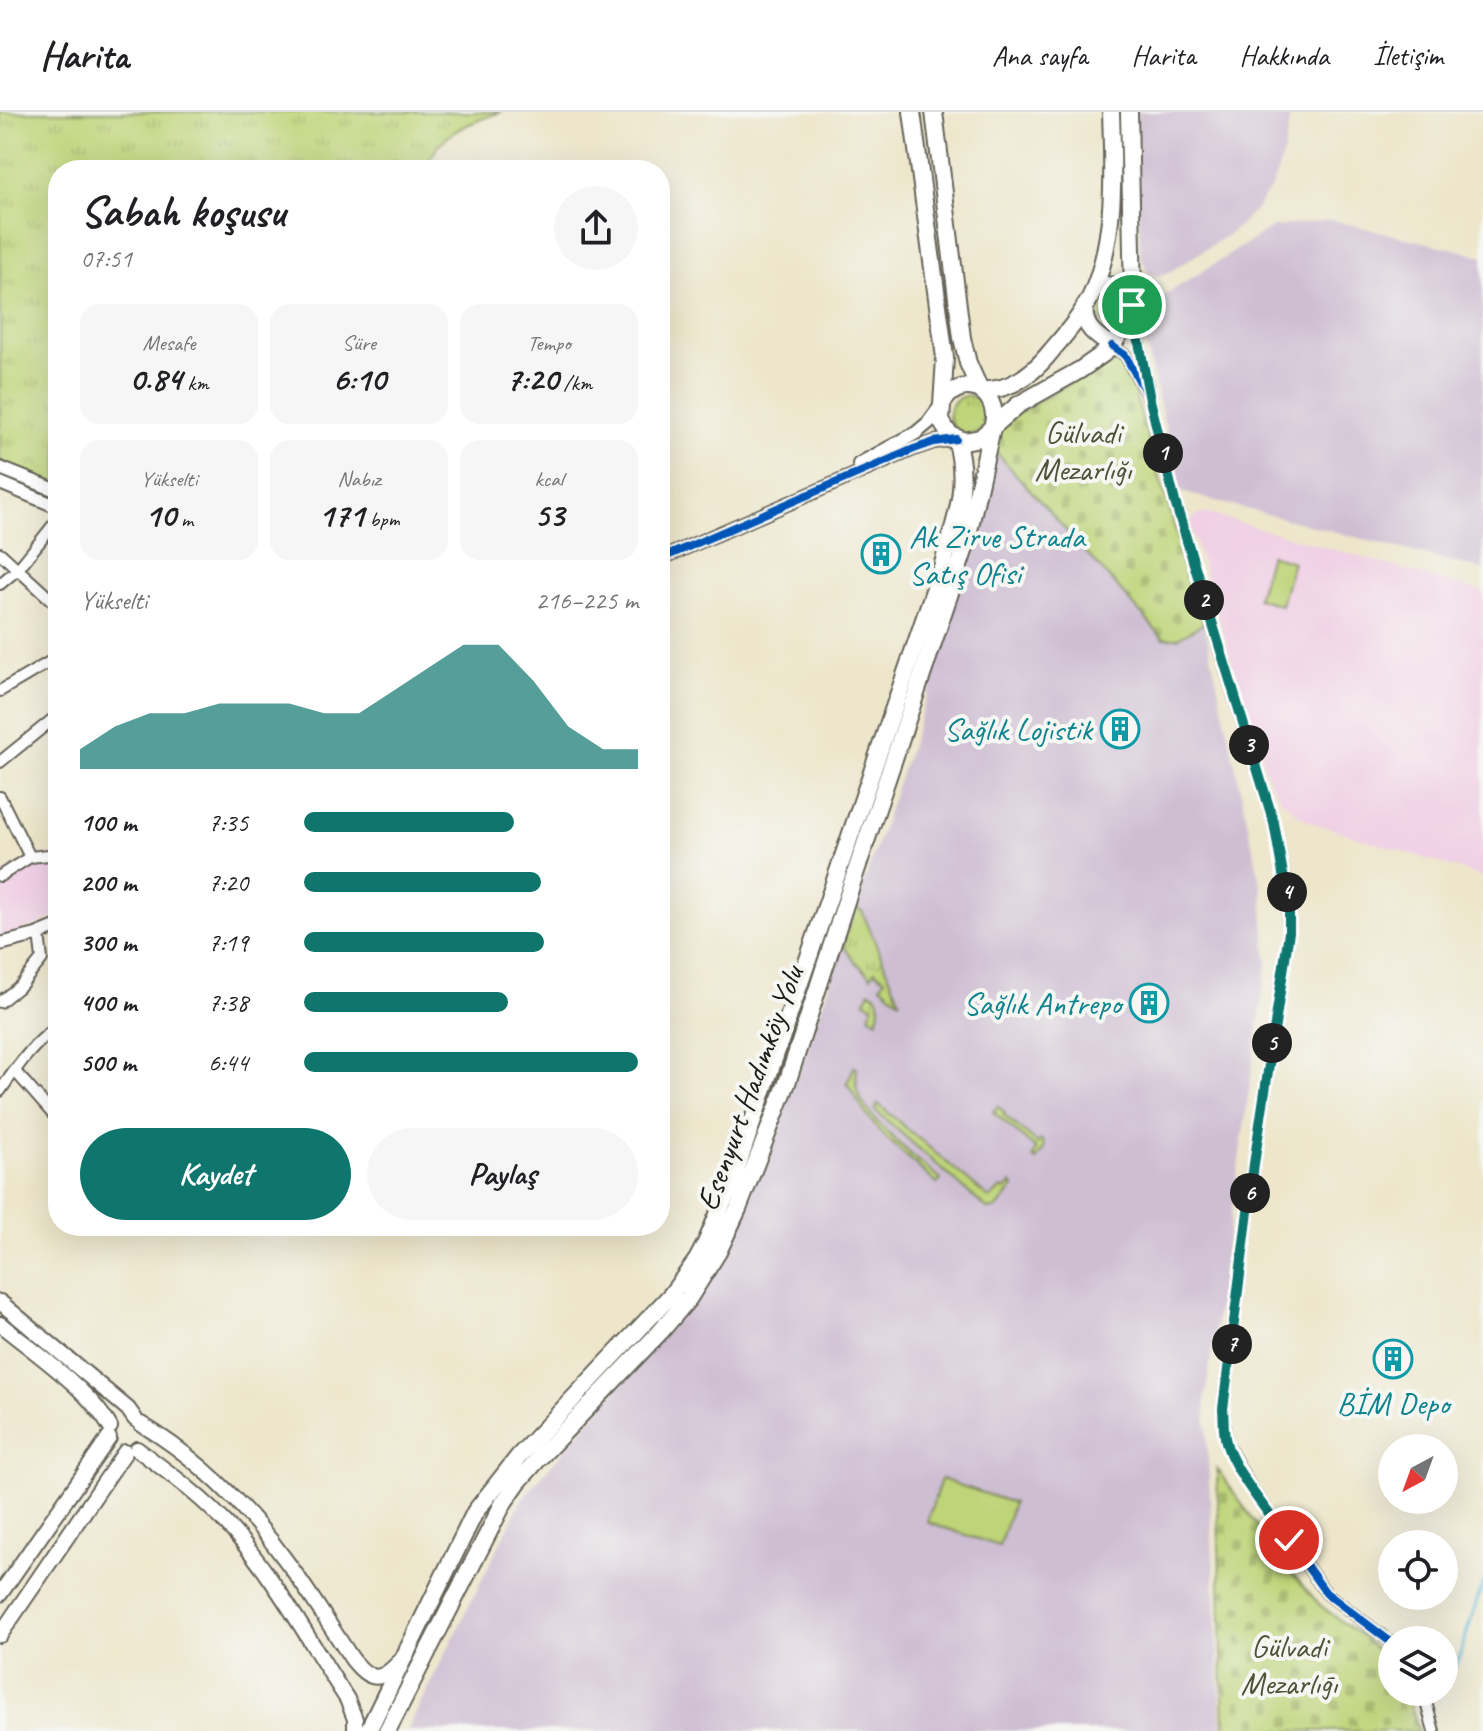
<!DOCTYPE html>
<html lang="tr">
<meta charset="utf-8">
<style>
:root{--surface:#fff;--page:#f6f6f6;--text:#202124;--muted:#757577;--line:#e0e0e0;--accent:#0f766e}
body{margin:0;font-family:Caveat,sans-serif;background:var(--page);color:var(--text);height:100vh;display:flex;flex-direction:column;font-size:30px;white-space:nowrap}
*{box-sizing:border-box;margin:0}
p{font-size:26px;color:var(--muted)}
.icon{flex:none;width:44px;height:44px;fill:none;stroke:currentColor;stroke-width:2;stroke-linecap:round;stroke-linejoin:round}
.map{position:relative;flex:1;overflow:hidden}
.drawer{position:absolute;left:48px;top:48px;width:622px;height:1076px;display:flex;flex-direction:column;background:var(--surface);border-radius:32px;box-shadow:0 8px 32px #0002}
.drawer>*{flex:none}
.needle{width:52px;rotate:221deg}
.controls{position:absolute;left:1378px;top:1322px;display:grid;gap:16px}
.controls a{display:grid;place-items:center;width:80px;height:80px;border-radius:50%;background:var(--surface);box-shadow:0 8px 32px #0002;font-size:40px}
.pin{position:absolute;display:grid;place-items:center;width:68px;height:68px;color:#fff;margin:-34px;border:4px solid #fff;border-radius:50%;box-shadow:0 2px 8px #0007}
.km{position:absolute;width:40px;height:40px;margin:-20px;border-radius:50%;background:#222;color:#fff;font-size:22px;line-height:40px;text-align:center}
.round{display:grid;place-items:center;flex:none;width:84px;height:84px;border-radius:42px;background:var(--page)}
.summary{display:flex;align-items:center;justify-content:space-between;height:136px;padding:0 32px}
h1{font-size:44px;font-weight:600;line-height:60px}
.figures{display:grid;grid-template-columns:repeat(3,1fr);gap:12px;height:136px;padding:8px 32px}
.figures div{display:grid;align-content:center;border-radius:20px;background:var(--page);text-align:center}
.figures b{font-size:34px;font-weight:600}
.figures small{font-size:22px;font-weight:400}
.figures p{font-size:22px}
.chart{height:224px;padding:16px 32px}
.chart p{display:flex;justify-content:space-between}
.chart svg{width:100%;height:144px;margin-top:8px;fill:var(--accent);opacity:.7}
.cta{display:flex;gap:16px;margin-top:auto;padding:16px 32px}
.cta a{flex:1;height:92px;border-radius:48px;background:var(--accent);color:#fff;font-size:32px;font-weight:600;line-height:92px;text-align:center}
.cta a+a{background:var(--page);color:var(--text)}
ul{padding:0 32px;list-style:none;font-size:26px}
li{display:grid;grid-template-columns:128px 96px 1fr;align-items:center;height:60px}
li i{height:20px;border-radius:10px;background:var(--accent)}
header{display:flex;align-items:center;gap:48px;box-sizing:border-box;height:112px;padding:0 40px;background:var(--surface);border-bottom:2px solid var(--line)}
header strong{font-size:38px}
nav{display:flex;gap:44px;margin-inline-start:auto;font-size:28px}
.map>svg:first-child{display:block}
</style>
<header>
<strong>Harita</strong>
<nav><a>Ana sayfa</a><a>Harita</a><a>Hakkında</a><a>İletişim</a></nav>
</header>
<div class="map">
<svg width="1483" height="1619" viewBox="0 0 1483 1619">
<defs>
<pattern id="grass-tufts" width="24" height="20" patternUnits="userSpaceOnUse" patternTransform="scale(2)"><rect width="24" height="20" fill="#bed478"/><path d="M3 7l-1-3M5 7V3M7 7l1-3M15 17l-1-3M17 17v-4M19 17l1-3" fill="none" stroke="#a3b567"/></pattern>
<pattern id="cemetery-stones" width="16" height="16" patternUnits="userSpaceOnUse" patternTransform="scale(2)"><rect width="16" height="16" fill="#bed478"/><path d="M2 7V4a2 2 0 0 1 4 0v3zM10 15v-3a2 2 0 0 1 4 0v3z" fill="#a3b567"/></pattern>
</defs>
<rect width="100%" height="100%" fill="#f6f6f2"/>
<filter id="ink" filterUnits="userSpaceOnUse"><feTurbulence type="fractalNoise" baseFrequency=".0125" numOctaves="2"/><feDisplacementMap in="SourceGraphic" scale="16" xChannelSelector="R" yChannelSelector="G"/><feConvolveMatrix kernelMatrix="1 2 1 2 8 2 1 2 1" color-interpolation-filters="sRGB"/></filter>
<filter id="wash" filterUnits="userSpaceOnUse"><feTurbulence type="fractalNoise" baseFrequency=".006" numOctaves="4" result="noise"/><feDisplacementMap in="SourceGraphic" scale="32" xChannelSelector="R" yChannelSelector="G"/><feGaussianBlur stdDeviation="1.8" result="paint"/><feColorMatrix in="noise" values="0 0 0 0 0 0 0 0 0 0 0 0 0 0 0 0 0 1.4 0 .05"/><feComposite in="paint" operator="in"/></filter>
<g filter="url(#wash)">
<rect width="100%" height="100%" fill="#ede6cb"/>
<path fill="#f0d0e5" d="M1198,402H1209L1483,480V765L1311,710L1300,704L1282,688L1271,672L1266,660L1192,420V408Z
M58,742V804L3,826L0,824V764L30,745Z"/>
<path fill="#cebed2" d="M1137,0H1290L1287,25L1281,50L1272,74L1256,97L1232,120L1168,161L1158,164L1150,162L1140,144Z
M1331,108L1483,144V458L1181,380L1139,205L1149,193L1273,115Z
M994,338L1163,526H1178L1204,511L1262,777L1267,852L1205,1287L1222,1619H407L522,1387L712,1167L757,1062L812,924L932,570Z"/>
<path fill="url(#grass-tufts)" stroke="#6d784a" stroke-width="2" d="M0,0H501C465,13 440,20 425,58H58V377L0,349Z
M1094 196a15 15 0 1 1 30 0a15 15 0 1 1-30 0Z
M949 303a19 19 0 1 1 38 0a19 19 0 1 1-38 0Z
M855,796L862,799L900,889L881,873L885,867L875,859L871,864C860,854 849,845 843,832Z
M870,879C882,885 882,897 877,908L869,903L873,894L865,889Z
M854,955L857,956C856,965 855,973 858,981C869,1010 917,1047 941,1068L937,1072L880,1020L865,1001L847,971Z
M878,992L990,1087L1001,1076L1005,1078L1012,1071L1014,1075L996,1097H987L875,998Z
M998,994L1005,1001L1004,1003L1037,1031L1041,1028L1043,1030L1044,1037L1036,1048L1033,1045L1036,1037L993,1000Z"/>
<path fill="url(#cemetery-stones)" stroke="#6d784a" stroke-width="2" d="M1110,248L1115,249L1128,260L1204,511L1178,526H1163L994,338L999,320L1013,304Z
M1217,1357L1288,1457L1321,1494L1365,1527L1386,1547L1392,1558V1580H1406L1419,1619H1224Z"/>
<path fill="#bed478" stroke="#6d784a" stroke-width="2" d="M1270,443L1293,450L1281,493L1257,486Z
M941,1367L1013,1391L999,1434L927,1410Z"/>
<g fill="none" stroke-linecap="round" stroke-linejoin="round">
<path stroke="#5fbadd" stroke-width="3" d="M1456,1555L1483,1470"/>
</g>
</g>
<g filter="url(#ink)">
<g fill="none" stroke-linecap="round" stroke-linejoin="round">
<defs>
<path id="minor" d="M1133,195L1148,278
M1112,234L1125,243L1150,288L1175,390L1199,472L1274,711L1287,778L1289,820L1254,1052L1223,1297L1226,1331L1251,1376L1326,1481L1392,1531
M0,441L58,494
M0,472L18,457L58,407
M0,579L58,545
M0,650L58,603
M0,685L30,745
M0,764L30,745L58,742
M0,890L21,873L42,847L39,822
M14,958L58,1008
M0,979C17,955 33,931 58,915
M1423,1580L1434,1619"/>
<path id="tertiary" d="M859,352L916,321L928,311L942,292
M0,356L58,379
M0,371L58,395
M660,447L914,337L934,330L956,327
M0,832L36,823L58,814"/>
<path id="secondary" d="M0,1190L128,1297L135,1307
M0,1212C35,1241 88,1276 110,1315
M141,1312C198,1346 248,1396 287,1450C310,1481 330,1514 352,1547C369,1568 379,1572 399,1550
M137,1337C171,1362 206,1388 234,1420C277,1469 311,1532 347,1587L355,1607V1619
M0,1482L109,1326
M0,1523L125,1340"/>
<path id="primary" d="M912,0L945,246L941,309L949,322L964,329L980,326L1018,293L1080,258L1103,242L1112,234L1123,217L1130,201L1133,184L1129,0
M934,0L962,226L968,251L980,278
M1094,177C1109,169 1121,174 1133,184
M1085,194C1082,215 1096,224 1112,234
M980,278C1010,280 1034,261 1052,238C1068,219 1085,200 1094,177C1116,121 1113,59 1111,0
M368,1619L475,1400L519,1344L671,1183L697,1148L706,1131L733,1067L942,455C955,409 970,375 956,327
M387,1619L504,1390L518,1370L540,1345L661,1219L689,1186L718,1140L738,1097L787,971L852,771L965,436L994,307C995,273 958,263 942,292"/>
</defs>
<use href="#minor" stroke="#656359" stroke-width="14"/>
<use href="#tertiary" stroke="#656359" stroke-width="16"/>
<use href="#secondary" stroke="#656359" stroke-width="18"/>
<use href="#primary" stroke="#656359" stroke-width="20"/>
<use href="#minor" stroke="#fff" stroke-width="10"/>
<use href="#tertiary" stroke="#fff" stroke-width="12"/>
<use href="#secondary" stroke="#fff" stroke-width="14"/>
<use href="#primary" stroke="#fff" stroke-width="16"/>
<defs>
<path id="cycleway" d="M1112,234L1125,243L1150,288L1175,390L1199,472L1274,711L1287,778L1289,820L1254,1052L1223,1297L1226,1331L1251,1376L1326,1481L1392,1531
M660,447L914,337L934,330L956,327"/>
</defs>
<use href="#cycleway" stroke="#f6f6f2" stroke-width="13"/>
<use href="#cycleway" stroke="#0057b8" stroke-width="8"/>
</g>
</g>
<g fill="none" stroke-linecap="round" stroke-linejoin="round" filter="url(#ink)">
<defs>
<path id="route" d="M1132,193L1150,288L1175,390L1274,711L1289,796V820L1254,1052L1223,1297C1224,1308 1223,1320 1226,1330C1232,1357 1271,1404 1289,1428"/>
</defs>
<use href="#route" stroke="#fff" stroke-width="16"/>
<use href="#route" stroke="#0f766e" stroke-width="10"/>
</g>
<defs>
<symbol id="building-ring" viewBox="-11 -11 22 22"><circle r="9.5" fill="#f6f6f2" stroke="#0f9aa8" stroke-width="1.5"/><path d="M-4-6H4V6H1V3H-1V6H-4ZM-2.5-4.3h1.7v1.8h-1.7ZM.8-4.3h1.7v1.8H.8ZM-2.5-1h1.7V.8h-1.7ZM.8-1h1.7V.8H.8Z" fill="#0f9aa8"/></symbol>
</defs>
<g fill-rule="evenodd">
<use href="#building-ring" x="859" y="420" width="44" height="44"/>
<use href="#building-ring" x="1098" y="595" width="44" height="44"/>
<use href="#building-ring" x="1127" y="869" width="44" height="44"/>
<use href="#building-ring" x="1371" y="1225" width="44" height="44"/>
</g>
<g text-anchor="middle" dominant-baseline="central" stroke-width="8" stroke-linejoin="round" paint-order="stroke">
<g font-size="32" fill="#4d5338" stroke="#f6f6f2">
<text x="1083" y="320">Gülvadi<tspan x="1083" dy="37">Mezarlığı</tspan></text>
<text x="1289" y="1534">Gülvadi<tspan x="1289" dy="37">Mezarlıḡı</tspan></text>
</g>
<g font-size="32" fill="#0d838f" stroke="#f6f6f2" text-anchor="end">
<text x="909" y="424" text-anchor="start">Ak Zirve Strada<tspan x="909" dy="37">Satış Ofisi</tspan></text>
<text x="1092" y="617">Sağlık Lojistik</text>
<text x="1121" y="891">Sağlık Antrepo</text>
<text x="1393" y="1291" text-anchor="middle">BİM Depo</text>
</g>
<g font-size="32" fill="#1c1c1c" stroke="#f6f6f2">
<text transform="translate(750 976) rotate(-70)">Esenyurt Hadımköy Yolu</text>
</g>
</g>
</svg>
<div class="controls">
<a><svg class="needle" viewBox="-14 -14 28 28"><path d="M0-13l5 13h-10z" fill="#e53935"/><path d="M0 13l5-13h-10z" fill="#757577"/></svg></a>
<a><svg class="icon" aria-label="locate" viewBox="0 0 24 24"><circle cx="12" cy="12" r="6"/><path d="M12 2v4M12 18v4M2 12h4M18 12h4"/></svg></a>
<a><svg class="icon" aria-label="layers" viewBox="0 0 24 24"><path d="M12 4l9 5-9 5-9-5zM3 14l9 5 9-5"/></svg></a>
</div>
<div class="pin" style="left:1132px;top:193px;background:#1e9e55"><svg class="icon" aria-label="arrive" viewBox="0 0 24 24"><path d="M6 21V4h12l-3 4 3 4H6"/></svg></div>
<div class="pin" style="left:1289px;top:1428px;background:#d93025"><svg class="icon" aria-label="check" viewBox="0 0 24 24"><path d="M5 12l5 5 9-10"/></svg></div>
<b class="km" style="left:1163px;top:341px">1</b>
<b class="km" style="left:1204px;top:488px">2</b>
<b class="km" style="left:1249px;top:633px">3</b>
<b class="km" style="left:1287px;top:780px">4</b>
<b class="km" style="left:1272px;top:931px">5</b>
<b class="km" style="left:1250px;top:1081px">6</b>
<b class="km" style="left:1232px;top:1232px">7</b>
<section class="drawer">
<div class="summary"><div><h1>Sabah koşusu</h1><p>07:51</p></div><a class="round"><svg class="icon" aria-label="share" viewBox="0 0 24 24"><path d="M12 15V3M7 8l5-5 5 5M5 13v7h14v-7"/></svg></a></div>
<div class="figures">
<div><p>Mesafe</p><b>0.84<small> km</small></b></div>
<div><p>Süre</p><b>6:10</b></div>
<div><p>Tempo</p><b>7:20<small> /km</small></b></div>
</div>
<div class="figures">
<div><p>Yükselti</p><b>10<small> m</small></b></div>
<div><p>Nabız</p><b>171<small> bpm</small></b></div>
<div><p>kcal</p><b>53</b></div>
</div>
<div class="chart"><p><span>Yükselti</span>216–225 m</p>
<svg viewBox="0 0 160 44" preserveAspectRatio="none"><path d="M0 44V38L10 31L20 27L30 27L40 24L50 24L60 24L70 27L80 27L90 20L100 13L110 6L120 6L130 17L140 31L150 38L160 38V44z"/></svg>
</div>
<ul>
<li><b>100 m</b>7:35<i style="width:63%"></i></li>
<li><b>200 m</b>7:20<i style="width:71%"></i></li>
<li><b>300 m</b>7:19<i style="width:72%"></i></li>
<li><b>400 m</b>7:38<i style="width:61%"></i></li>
<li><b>500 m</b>6:44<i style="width:100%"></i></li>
</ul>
<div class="cta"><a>Kaydet</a><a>Paylaş</a></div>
</section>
</div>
